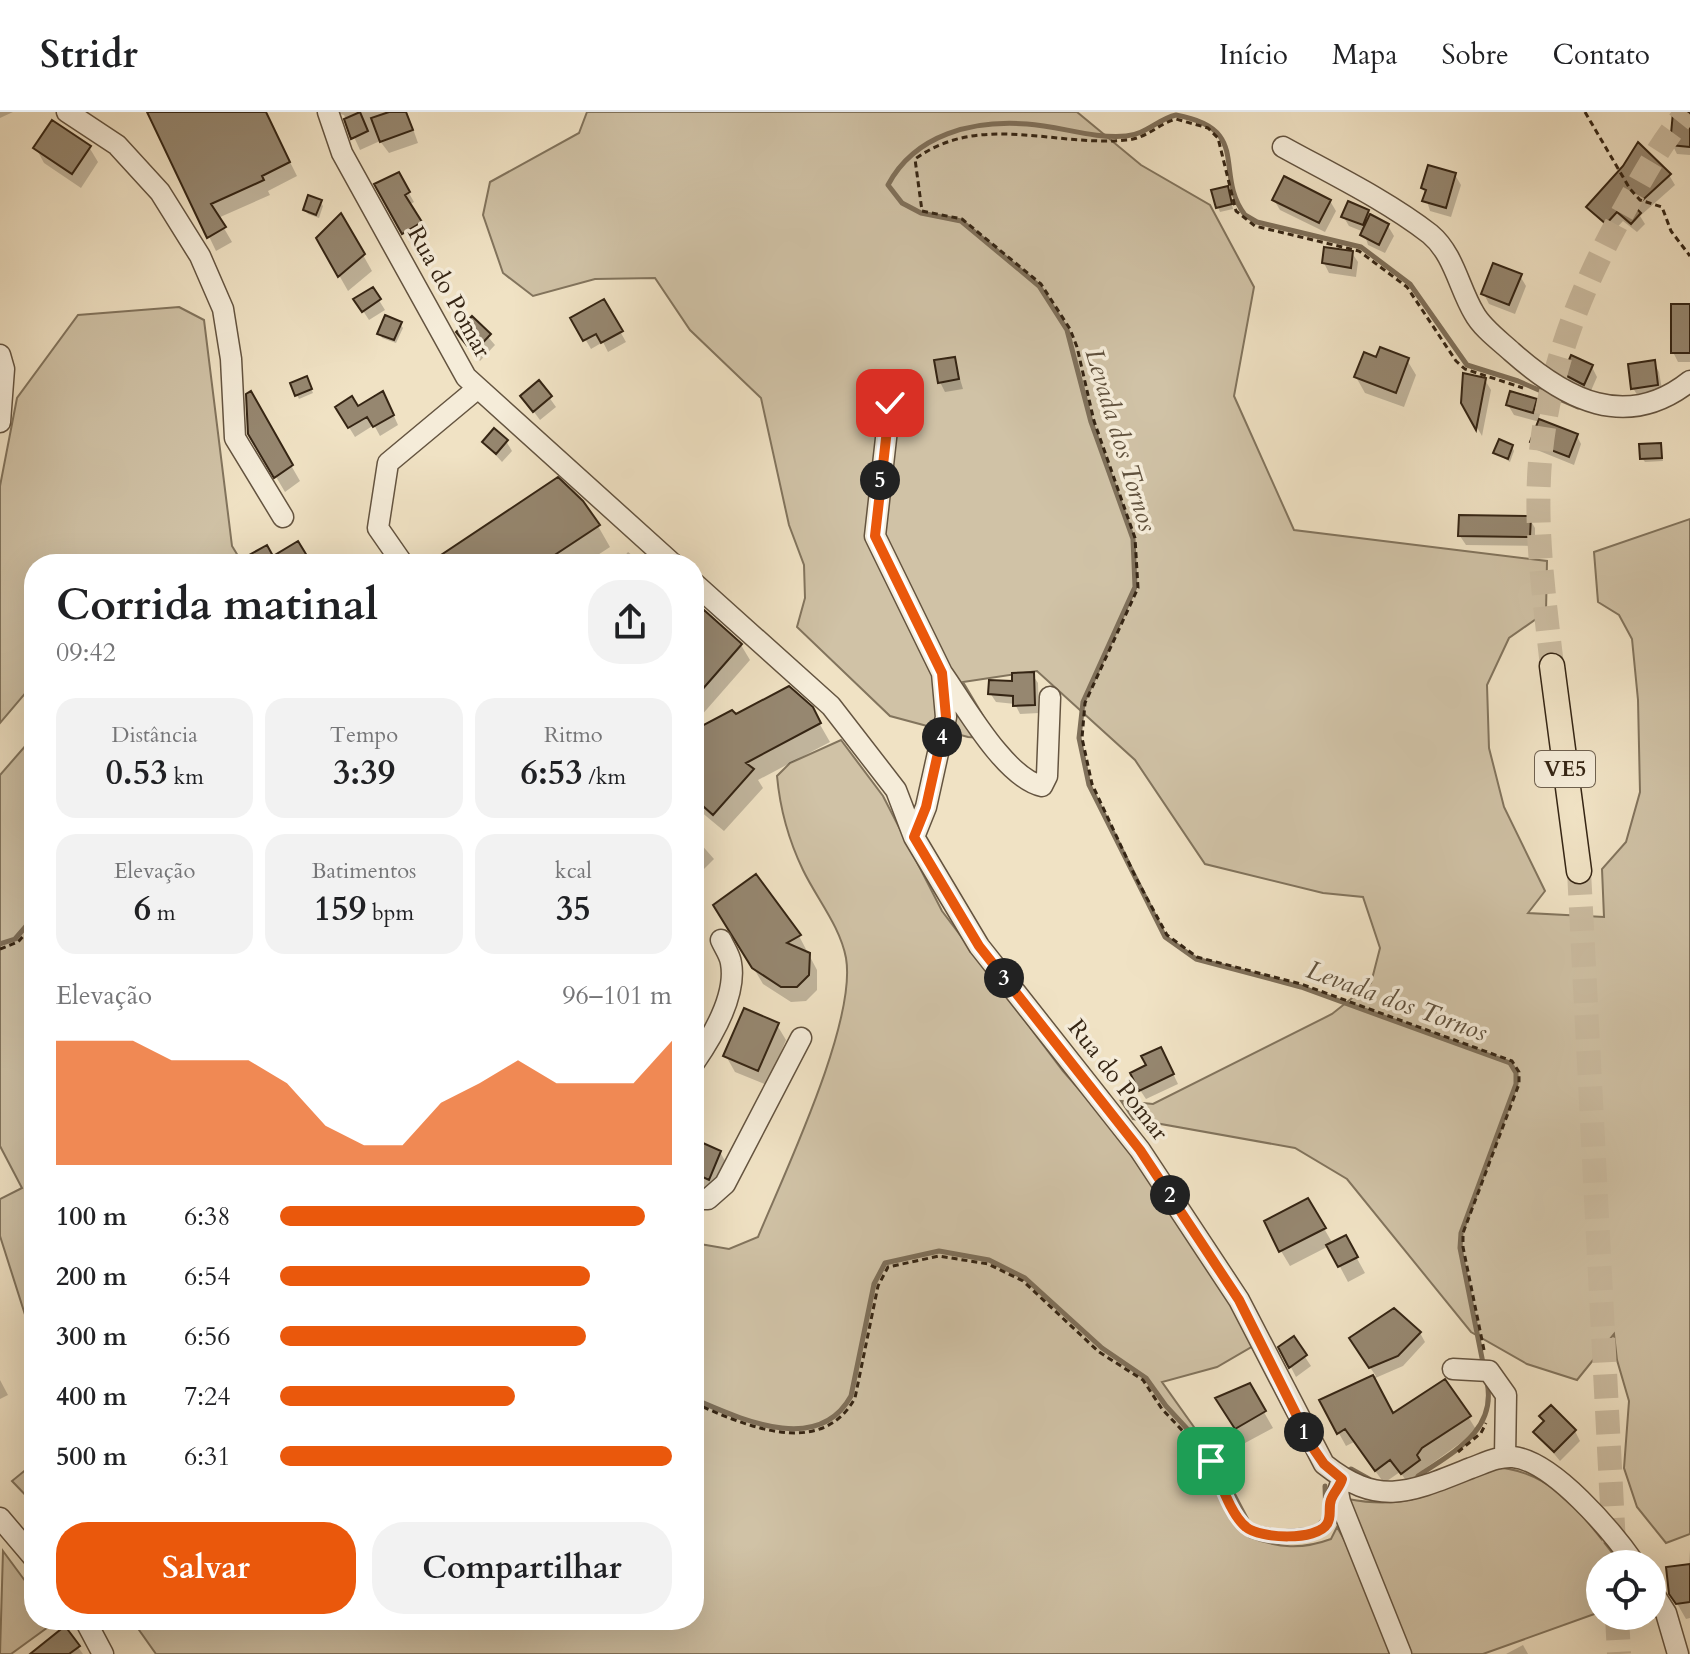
<!DOCTYPE html>
<html lang="pt">
<meta charset="utf-8">
<style>
:root{--surface:#fff;--page:#f2f2f2;--text:#202124;--muted:#757577;--line:#e0e0e0;--accent:#ea580c}
body{margin:0;font-family:Cardo,serif;background:var(--page);color:var(--text);height:100vh;display:flex;flex-direction:column;font-size:30px;white-space:nowrap}
*{box-sizing:border-box;margin:0}
p{font-size:26px;color:var(--muted)}
.icon{flex:none;width:44px;height:44px;fill:none;stroke:currentColor;stroke-width:2;stroke-linecap:round;stroke-linejoin:round}
.map{position:relative;flex:1;overflow:hidden}
.details{position:absolute;left:24px;top:442px;width:680px;height:1076px;display:flex;flex-direction:column;background:var(--surface);border-radius:32px;box-shadow:0 8px 32px #0002}
.details>*{flex:none}
.fabs{position:absolute;left:1586px;top:1438px;display:grid;gap:16px}
.fabs a{display:grid;place-items:center;width:80px;height:80px;border-radius:50%;background:var(--surface);box-shadow:0 8px 32px #0002;font-size:40px}
.pin{position:absolute;display:grid;place-items:center;width:68px;height:68px;color:#fff;margin:-34px;border-radius:16px;box-shadow:0 4px 12px #0006}
.km{position:absolute;width:40px;height:40px;margin:-20px;border-radius:50%;background:#222;color:#fff;font-size:22px;line-height:40px;text-align:center}
.round{display:grid;place-items:center;flex:none;width:84px;height:84px;border-radius:32px;background:var(--page)}
.head{display:flex;align-items:center;justify-content:space-between;height:136px;padding:0 32px}
h1{font-size:44px;font-weight:700;line-height:60px}
.figures{display:grid;grid-template-columns:repeat(3,1fr);gap:12px;height:136px;padding:8px 32px}
.figures div{display:grid;align-content:center;border-radius:20px;background:var(--page);text-align:center}
.figures b{font-size:34px;font-weight:700}
.figures small{font-size:22px;font-weight:400}
.figures p{font-size:22px}
.chart{height:224px;padding:16px 32px}
.chart p{display:flex;justify-content:space-between}
.chart svg{width:100%;height:144px;margin-top:8px;fill:var(--accent);opacity:.7}
.primary-button{display:flex;gap:16px;margin-top:auto;padding:16px 32px}
.primary-button a{flex:1;height:92px;border-radius:32px;background:var(--accent);color:#fff;font-size:32px;font-weight:700;line-height:92px;text-align:center}
.primary-button a+a{background:var(--page);color:var(--text)}
ul{padding:0 32px;list-style:none;font-size:26px}
li{display:grid;grid-template-columns:128px 96px 1fr;align-items:center;height:60px}
li i{height:20px;border-radius:10px;background:var(--accent)}
header{display:flex;align-items:center;gap:48px;box-sizing:border-box;height:112px;padding:0 40px;background:var(--surface);border-bottom:2px solid var(--line)}
header strong{font-size:38px}
nav{display:flex;gap:44px;margin-inline-start:auto;font-size:28px}
.map>svg:first-child{display:block}
</style>
<header>
<strong>Stridr</strong>
<nav><a>Início</a><a>Mapa</a><a>Sobre</a><a>Contato</a></nav>
</header>
<div class="map">
<svg width="1690" height="1542" viewBox="0 0 1690 1542">
<rect width="100%" height="100%" fill="#f0e2c4"/>
<filter id="stains"><feTurbulence type="fractalNoise" baseFrequency=".0025" numOctaves="4"/><feColorMatrix values="0 0 0 0 .2 0 0 0 0 .09 0 0 0 0 .02 0 0 0 .5 -.17"/></filter>
<radialGradient id="worn" r=".72"><stop offset=".6" stop-color="#630" stop-opacity="0"/><stop offset="1" stop-color="#630" stop-opacity=".3"/></radialGradient>
<path fill="#d0c2a6" stroke="#82745d" stroke-width="2" d="M587,0H1077L1141,53L1210,93L1254,175L1234,284L1294,418L1547,449L1546,500L1509,526L1487,573L1489,636L1504,695L1545,779L1528,801L1604,805L1602,757L1626,730L1640,680L1638,588L1632,527L1619,503L1598,490L1594,440L1690,407V1422L1666,1431L1637,1395L1624,1356L1629,1289L1617,1248L1614,1222L1577,1268L1527,1252L1471,1220L1347,1067L1295,1036L1133,1007L1121,989L1153,992L1332,902L1371,871L1380,836L1363,785L1323,781L1205,752L1135,648L1037,559L963,570L997,627L968,625L890,604L797,515L805,486L804,453L789,413L761,286L690,218L655,166L595,167L533,184L503,161L483,103L490,70L579,21Z
M179,195L204,208L232,434L243,452H34V571L0,611V374L17,286L78,203Z
M34,624V1231L0,1124V1087L22,1076L0,1034V663Z
M841,628L883,684L942,799L1063,959L1112,1015L1231,1189L1253,1234L1217,1255L1162,1270L1206,1332L1249,1425C1279,1436 1301,1438 1331,1427L1337,1415L1357,1450L1399,1542H156L132,1508H694V1131L729,1137L758,1125C784,1062 857,910 846,846C840,814 817,787 803,758C789,729 780,697 777,664L790,651Z
M34,1351V1392L12,1369Z
M1493,1355C1555,1358 1585,1407 1621,1452H1600V1500L1483,1542H1407L1348,1387C1410,1399 1438,1379 1493,1355Z
M3,1439L34,1481V1508L55,1510L11,1542H0Z"/>
<path fill="#0003" d="M0,0H13L0,6Z
M149,0H265L297,64L268,79L270,83L218,106L232,130L216,139Z
M332,0H410H407L418,31L389,41L380,29L360,38L344,3Z
M1675,0H1690V43L1677,42L1672,32Z
M89,35L98,50L81,76L44,51L36,36Z
M398,62L414,90L409,93L425,121L409,130L377,73Z
M1455,63L1461,73L1451,105L1430,99L1423,76Z
M1669,63L1675,73L1640,104L1645,112L1637,120L1623,109L1612,121L1589,95Z
M1229,80L1233,97L1220,100L1218,95Z
M1274,88L1330,89L1336,99L1325,120L1280,98Z
M320,90L323,94L319,106L308,102L305,98Z
M1368,99L1372,106L1388,114L1394,124L1385,141L1368,133L1364,120L1349,114L1343,104Z
M341,104L372,159L348,179L318,126Z
M1352,141L1358,150L1356,165L1329,161L1324,151Z
M1520,164L1526,174L1515,202L1489,192L1484,182Z
M372,177L385,198L369,208L356,188Z
M603,189L626,230L608,240L603,230L591,237L573,206Z
M1690,194V250H1678L1673,240Z
M472,206L495,233L480,249L458,220Z
M400,212L403,216L396,231L382,226L380,221Z
M954,247L963,277L945,280L940,270Z
M1407,248L1416,263L1404,295L1365,281L1356,265Z
M1654,251L1659,260L1663,283L1639,286L1633,276Z
M1592,255L1597,265L1590,281L1571,272L1565,262Z
M1485,268L1491,278L1482,324L1463,291Z
M308,270L313,281L299,287L297,283Z
M539,271L556,295L540,308L522,284Z
M250,282L300,369L285,380L250,321Z
M1536,289L1541,299L1538,309L1577,324L1581,332L1574,353L1537,338L1532,330L1540,310L1514,303L1508,293Z
M388,291L398,313L380,324L374,313L355,325L337,296Z
M506,329L512,339L502,350L484,330Z
M1660,333L1663,349L1645,350L1642,346Z
M1512,335L1514,339L1510,350L1496,341Z
M1529,406L1535,416V434L1466,433L1460,424Z
M598,414L610,435L584,452H449Z
M628,440L643,452H618Z
M694,512L741,533L750,548L700,605L694,600Z
M1032,562L1038,571L1039,601L1020,602L1015,592L996,590L990,581Z
M811,597L830,630L758,668L763,676L724,719L694,694V620L736,605Z
M699,730L714,747L694,767V735Z
M756,764L799,824L817,858V878L806,889L791,890L763,872L716,793Z
M777,913L786,928L767,973L735,960L726,944Z
M1166,947L1178,972L1146,987L1140,978L1148,954Z
M694,1029L720,1040L729,1056L718,1082L694,1072Z
M1308,1089L1333,1132L1354,1141L1365,1161L1348,1170L1329,1134L1290,1154L1281,1139Z
M1420,1221L1425,1230L1403,1254L1373,1267L1393,1303L1447,1271L1477,1319L1423,1358L1426,1363L1410,1374L1400,1360L1384,1371L1354,1330L1346,1334L1321,1289L1376,1264L1357,1237Z
M1293,1227L1311,1254L1296,1265L1281,1236Z
M0,1268L8,1283L0,1287Z
M1249,1274L1273,1316L1245,1331L1218,1287Z
M1575,1319L1580,1329L1560,1349L1536,1320Z
M1690,1437V1506L1686,1507L1671,1481L1689,1454Z
M1523,1533L1528,1542H1506Z
M78,1535L83,1542H40Z"/>
<g fill="none" stroke-linecap="round" stroke-linejoin="round">
<path stroke="#7f705a" stroke-width="5" d="M0,832L15,827L34,805
M1483,1251L1460,1136L1461,1121L1516,972V961L1510,951L1301,875L1196,847L1165,825L1089,673L1079,626L1083,590L1135,475L1133,427L1091,310L1067,218L1039,174L961,109L921,101L902,91L888,73C915,22 973,8 1027,12C1060,14 1093,27 1126,24C1145,23 1158,7 1176,3C1253,17 1213,61 1245,103L1257,110L1361,135L1410,172L1467,253L1518,269L1578,295
M694,1287C741,1307 818,1344 851,1284L874,1172L885,1151L939,1139L989,1148L1025,1166L1102,1236L1146,1266L1166,1294L1215,1347L1250,1414L1279,1420L1316,1417L1326,1404L1325,1374
M1351,1357L1369,1367
M1418,1364C1453,1340 1497,1319 1487,1270"/>
</g>
<path fill="#968770" stroke="#352514" stroke-width="2" d="M147,0H266L290,50L262,64L264,68L211,92L226,115L207,126Z
M360,0L368,19L351,27L344,7Z
M389,0H406L413,18L380,30L371,6Z
M1673,0H1690V35L1670,33Z
M52,8L91,34L72,62L33,36Z
M1638,30L1671,62L1635,95L1641,101L1631,112L1617,100L1606,112L1586,95L1623,54Z
M1428,53L1456,61L1446,96L1422,89L1426,78L1421,76Z
M399,60L410,80L405,83L422,110L402,122L374,72Z
M1284,64L1331,88L1319,111L1272,88Z
M1228,74L1232,92L1216,96L1211,78Z
M308,83L322,88L316,103L303,98Z
M1348,89L1369,98L1363,113L1341,105Z
M341,101L365,142L338,165L316,126Z
M1370,102L1389,112L1379,133L1360,123Z
M1324,135L1353,139L1351,156L1322,151Z
M1493,151L1522,162L1509,193L1481,182Z
M373,175L381,187L362,200L353,187Z
M604,187L623,219L601,231L596,222L583,229L570,206Z
M1671,192H1690V241H1671Z
M385,203L402,210L394,228L377,222Z
M472,204L491,222L473,241L456,220Z
M1380,235L1409,246L1396,281L1354,265L1364,240L1376,245Z
M1571,243L1593,253L1584,273L1563,262Z
M955,245L959,267L938,271L934,248Z
M1655,248L1658,273L1631,277L1628,252Z
M1463,261L1486,266L1476,318L1461,291Z
M307,264L312,277L295,284L290,271Z
M539,268L552,284L533,300L520,284Z
M251,279L293,353L274,366L248,322L246,282Z
M383,279L394,303L373,315L367,305L348,316L335,295L352,284L358,294Z
M1510,279L1537,287L1533,301L1506,293Z
M1539,307L1578,322L1569,345L1530,330Z
M494,316L508,328L496,342L482,330Z
M1499,327L1513,333L1508,347L1493,341Z
M1661,331L1662,346L1640,347L1639,332Z
M558,365L583,389L600,413L541,452H448L441,443Z
M1459,403L1531,404L1530,425L1458,424Z
M298,429L312,452H233L267,433L273,444Z
M704,498L742,532L694,587V509Z
M1034,560L1035,593L1013,594V584L988,582L989,568L1012,569V561Z
M789,574L813,595L821,611L746,651L754,657L713,703L694,686V618L732,598L736,602Z
M756,762L801,823L787,831L810,841L809,863L797,875H781L752,856L713,793Z
M744,896L779,911L758,959L723,944Z
M1161,935L1174,962L1139,979L1130,961L1146,953L1141,944Z
M694,1027L721,1039L709,1068L694,1061Z
M1308,1086L1326,1116L1279,1140L1264,1109Z
M1346,1123L1358,1145L1338,1155L1326,1133Z
M1394,1196L1421,1220L1398,1244L1369,1256L1349,1226Z
M1294,1224L1307,1243L1289,1256L1278,1235Z
M1373,1263L1393,1301L1445,1267L1471,1304L1422,1336L1417,1343L1420,1348L1401,1362L1390,1348L1375,1359L1345,1317L1337,1322L1319,1288Z
M1250,1271L1266,1299L1235,1317L1215,1286Z
M1551,1293L1576,1318L1554,1340L1533,1320L1544,1309L1539,1304Z
M1690,1452V1490L1676,1492L1669,1482L1666,1455Z
M65,1514L80,1534L69,1542H30Z"/>
<g fill="none" stroke-linecap="round" stroke-linejoin="round">
<path stroke="#cbbca1" stroke-width="24" stroke-dasharray="24 12" stroke-linecap="butt" d="M1552,554C1545,492 1536,429 1539,366C1543,273 1577,183 1622,102C1642,66 1660,31 1687,0
M1579,759L1615,1452
M1617,1504L1619,1542"/>
<defs>
<path id="minor" d="M67,0L117,33L160,80L200,144L223,197L231,247L235,326L283,405
M328,0L342,41L466,265L673,452
M1283,35C1332,62 1386,88 1430,122C1454,142 1459,176 1474,201C1482,216 1500,229 1512,240C1565,287 1626,320 1690,269
M0,243L4,257L0,310
M890,291L875,424L942,561L946,605L926,695L914,725
M403,452L378,416L388,351L478,276
M694,471L831,594L896,678L914,725L979,834L1140,1038L1239,1188L1324,1352C1379,1396 1411,1380 1471,1356C1485,1351 1498,1344 1513,1345C1553,1349 1612,1419 1635,1452
M942,561C964,592 1005,666 1042,674L1047,664L1050,585
M694,951C712,925 737,884 731,851C730,843 724,835 721,828
M694,1087H708L725,1072L801,926
M1453,1257L1489,1259L1506,1283L1505,1345
M1342,1367L1338,1380L1340,1390L1401,1542
M0,1406L34,1446
M1652,1479L1666,1501L1678,1542
M85,1508L103,1542"/>
<path id="major" d="M1552,554L1579,759"/>
</defs>
<use href="#minor" stroke="#645440" stroke-width="23"/>
<use href="#major" stroke="#352514" stroke-width="27"/>
<path stroke="#352514" stroke-width="3" stroke-dasharray="6 4" stroke-linecap="butt" d="M1585,0L1630,77L1640,88L1662,95L1671,119L1690,144
M0,837L18,830L34,812
M1484,1238L1463,1135V1121L1519,972V960L1512,949L1301,872L1197,845L1167,823L1136,766L1092,672L1082,626L1085,591L1138,476L1135,426L1094,309L1077,235L1070,217L1041,172L962,107L922,99L915,47C980,0 1054,35 1126,28C1146,27 1158,12 1176,7L1208,16L1218,26L1236,99L1255,114L1359,139L1407,175L1456,249L1465,257L1523,276
M694,1291C744,1313 821,1348 855,1286L878,1174L888,1155L939,1144L988,1152L1023,1169L1099,1240L1143,1268L1162,1297L1211,1349L1247,1417C1269,1426 1312,1432 1328,1411
M1458,1340L1481,1321L1486,1311"/>
<use href="#minor" stroke="#f5ecd9" stroke-width="20"/>
<use href="#major" stroke="#f0e2c4" stroke-width="24"/>
</g>
<g fill="none" stroke-linecap="round" stroke-linejoin="round">
<defs>
<path id="route" d="M890,291L875,424L942,561L946,605L926,695L914,725L979,834L1140,1038L1239,1188L1313,1336L1324,1352L1342,1367C1340,1375 1333,1381 1331,1388C1328,1396 1332,1404 1327,1412C1317,1429 1260,1427 1246,1415C1230,1402 1220,1368 1211,1349"/>
</defs>
<use href="#route" stroke="#fff" stroke-width="16"/>
<use href="#route" stroke="#ea580c" stroke-width="10"/>
</g>
<g text-anchor="middle" dominant-baseline="central" stroke-width="7" stroke-linejoin="round" paint-order="stroke">
<rect fill="#f5ecd9" stroke="#6f614f" stroke-width="2" x="1535" y="639" width="60" height="36" rx="6"/>
<g font-size="22" font-weight="bold" fill="#352514">
<text x="1565" y="657">VE5</text>
</g>
<g font-size="24" fill="#352514" stroke="#f5ecd9">
<text transform="translate(449 180) rotate(61)">Rua do Pomar</text>
<text transform="translate(1118 968) rotate(52)">Rua do Pomar</text>
</g>
<g font-size="26" font-style="italic" fill="#60513d" stroke="#f5ecd9">
<text transform="translate(1121 328) rotate(73)">Levada dos Tornos</text>
<text transform="translate(1397 889) rotate(20)">Levada dos Tornos</text>
</g>
</g>
<rect width="100%" height="100%" filter="url(#stains)"/>
<rect width="100%" height="100%" fill="url(#worn)"/>
</svg>
<div class="fabs">
<a><svg class="icon" aria-label="locate" viewBox="0 0 24 24"><circle cx="12" cy="12" r="6"/><path d="M12 2v4M12 18v4M2 12h4M18 12h4"/></svg></a>
</div>
<div class="pin" style="left:1211px;top:1349px;background:#1e9e55"><svg class="icon" aria-label="arrive" viewBox="0 0 24 24"><path d="M6 21V4h12l-3 4 3 4H6"/></svg></div>
<div class="pin" style="left:890px;top:291px;background:#d93025"><svg class="icon" aria-label="check" viewBox="0 0 24 24"><path d="M5 12l5 5 9-10"/></svg></div>
<b class="km" style="left:1304px;top:1320px">1</b>
<b class="km" style="left:1170px;top:1083px">2</b>
<b class="km" style="left:1004px;top:866px">3</b>
<b class="km" style="left:942px;top:625px">4</b>
<b class="km" style="left:880px;top:368px">5</b>
<section class="details">
<div class="head"><div><h1>Corrida matinal</h1><p>09:42</p></div><a class="round"><svg class="icon" aria-label="share" viewBox="0 0 24 24"><path d="M12 15V3M7 8l5-5 5 5M5 13v7h14v-7"/></svg></a></div>
<div class="figures">
<div><p>Distância</p><b>0.53<small> km</small></b></div>
<div><p>Tempo</p><b>3:39</b></div>
<div><p>Ritmo</p><b>6:53<small> /km</small></b></div>
</div>
<div class="figures">
<div><p>Elevação</p><b>6<small> m</small></b></div>
<div><p>Batimentos</p><b>159<small> bpm</small></b></div>
<div><p>kcal</p><b>35</b></div>
</div>
<div class="chart"><p><span>Elevação</span>96–101 m</p>
<svg viewBox="0 0 160 44" preserveAspectRatio="none"><path d="M0 44V6L10 6L20 6L30 12L40 12L50 12L60 19L70 32L80 38L90 38L100 25L110 19L120 12L130 19L140 19L150 19L160 6V44z"/></svg>
</div>
<ul>
<li><b>100 m</b>6:38<i style="width:93%"></i></li>
<li><b>200 m</b>6:54<i style="width:79%"></i></li>
<li><b>300 m</b>6:56<i style="width:78%"></i></li>
<li><b>400 m</b>7:24<i style="width:60%"></i></li>
<li><b>500 m</b>6:31<i style="width:100%"></i></li>
</ul>
<div class="primary-button"><a>Salvar</a><a>Compartilhar</a></div>
</section>
</div>
